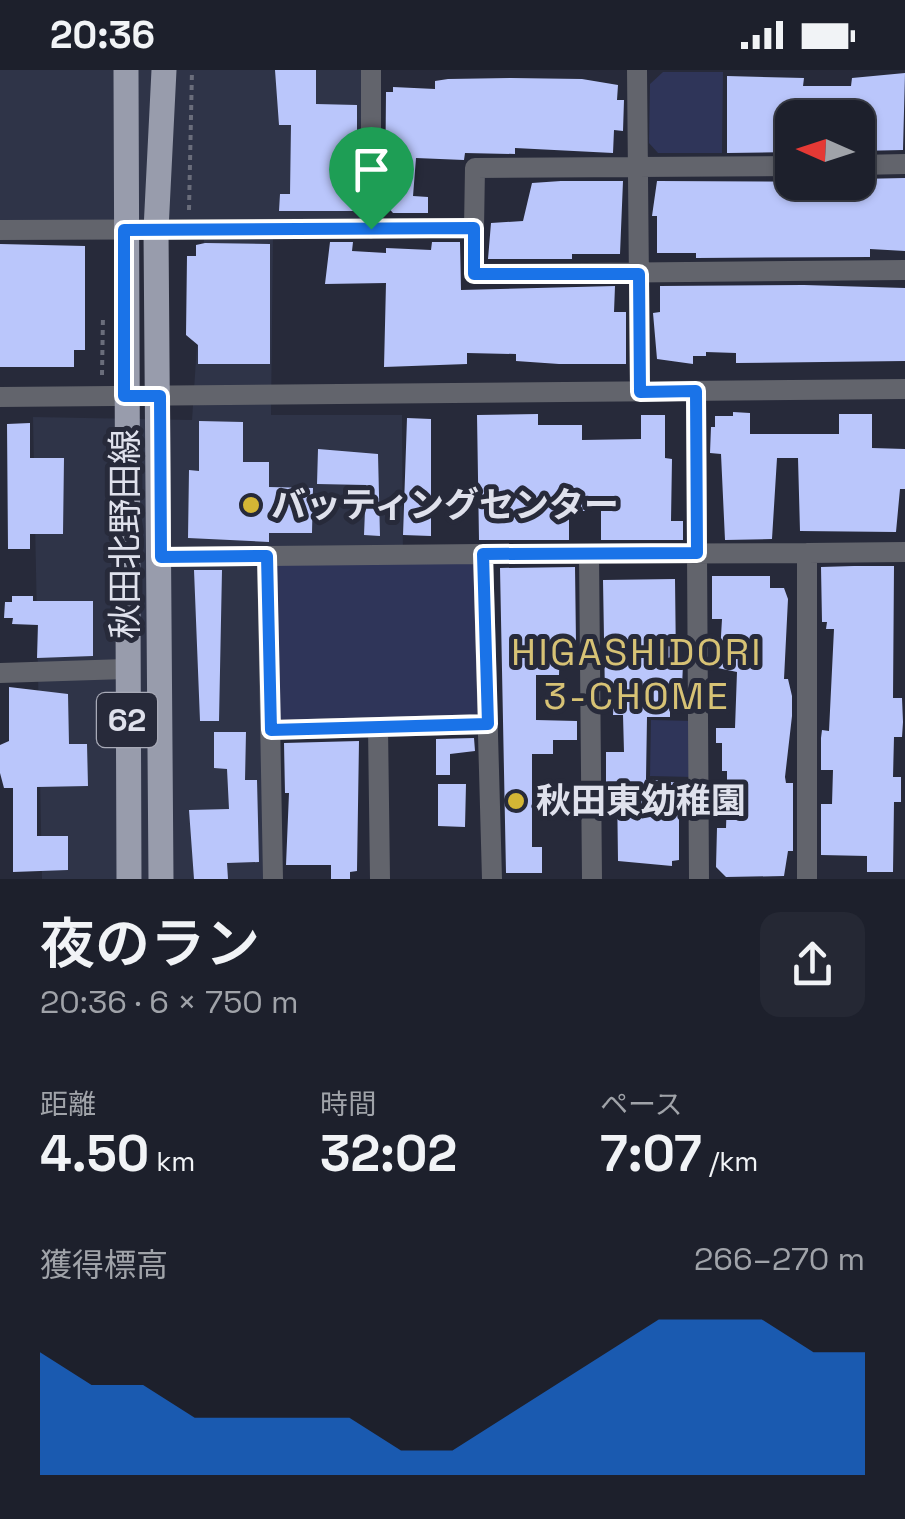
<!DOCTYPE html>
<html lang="ja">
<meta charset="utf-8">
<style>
:root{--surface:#1d202c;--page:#252834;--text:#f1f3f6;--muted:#a0a3a9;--line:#3b3e48;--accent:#1a73e8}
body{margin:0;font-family:"Space Grotesk","Noto Sans JP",sans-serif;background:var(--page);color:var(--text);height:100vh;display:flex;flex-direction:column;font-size:38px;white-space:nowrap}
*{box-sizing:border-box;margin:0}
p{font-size:32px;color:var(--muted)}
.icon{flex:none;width:55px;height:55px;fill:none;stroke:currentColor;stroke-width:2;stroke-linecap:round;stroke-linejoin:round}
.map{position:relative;height:809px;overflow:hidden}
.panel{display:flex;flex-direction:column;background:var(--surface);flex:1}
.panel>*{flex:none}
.needle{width:65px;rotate:273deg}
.buttons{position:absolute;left:775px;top:30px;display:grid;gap:20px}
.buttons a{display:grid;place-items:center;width:100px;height:100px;border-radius:20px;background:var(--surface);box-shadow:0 2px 8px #0004,0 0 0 2px var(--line);font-size:50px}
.pin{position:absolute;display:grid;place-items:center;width:85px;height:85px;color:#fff;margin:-102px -42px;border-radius:50% 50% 50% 0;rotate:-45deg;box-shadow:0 0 10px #0007}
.pin .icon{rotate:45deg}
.round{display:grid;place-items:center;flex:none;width:105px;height:105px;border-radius:20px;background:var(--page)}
.overview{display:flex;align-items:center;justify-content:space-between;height:170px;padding:0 40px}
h1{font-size:55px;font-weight:600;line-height:75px}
.stats{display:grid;grid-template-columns:repeat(3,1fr);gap:15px;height:170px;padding:10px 40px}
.stats div{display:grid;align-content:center}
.stats b{font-size:50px;font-weight:600}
.stats small{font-size:28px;font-weight:400}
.stats p{font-size:28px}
.chart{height:280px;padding:20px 40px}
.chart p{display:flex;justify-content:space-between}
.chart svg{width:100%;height:180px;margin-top:10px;fill:var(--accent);opacity:.7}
.status{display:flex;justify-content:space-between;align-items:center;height:70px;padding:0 50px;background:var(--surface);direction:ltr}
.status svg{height:28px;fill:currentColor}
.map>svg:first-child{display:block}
</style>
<div class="status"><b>20:36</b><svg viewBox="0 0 49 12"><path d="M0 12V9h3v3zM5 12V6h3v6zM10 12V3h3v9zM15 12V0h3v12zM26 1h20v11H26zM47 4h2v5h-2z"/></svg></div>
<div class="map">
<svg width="905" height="809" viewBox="0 0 905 809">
<rect width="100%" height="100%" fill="#272a3a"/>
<path fill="#2f3448" d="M0,0H375L377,166L273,165L271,345H402L403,491L266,489L270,809H42L33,347L192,350L205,153L0,154Z"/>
<path fill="#2f3559" d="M663,2H723L722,83H658L649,73L650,14Z
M483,484L488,654L276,656L273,489Z
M651,650L694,651L693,707L650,706Z"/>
<path fill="#bac6fb" d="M275,0H316V34L357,35V141H279L280,124H290L291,55H279Z
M905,3L903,80L858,81V48H792V82L727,83V6L804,8L803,16H851L852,8Z
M511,8L582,9L618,15L617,30H624L623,61L614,60L613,83L515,78V84L465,83L464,90L416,88L413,126L428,127V143H393L385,134L386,22H393V17L435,19V11L448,9Z
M905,108V181L870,179V187L696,188V183H657V146H652L657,111L858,112V109Z
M561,111H623L620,184H572V189H488L491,153L523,151L532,113Z
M330,172H353L352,181L386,183V178L431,180L432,172H460L461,220L615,216L614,242H626V294H559L516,291V284L467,283V294L384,297L386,213L325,214Z
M205,173L270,174V294H198V275L186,265L187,186H196V175Z
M0,174L85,176V280H74V297H0Z
M804,215L905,218V291L736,293V283L706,282V286H693V294L657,289L653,243L660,242V216Z
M733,342L750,343V364H839V344H872V378L905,379V419H900L896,462L800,461L798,388H777L772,469L725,470L721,384L710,383L711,357H715V346H733Z
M538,344V355H582V370L641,369V345H665V388L672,389L671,451H683V470H601V441H569V470H479L477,345Z
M407,348L431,349V466L403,465Z
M199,351L243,352V392H269V417L313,418L312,463H269V472L188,468L189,400L199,401Z
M30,353V388H64L63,464H30V479H8L7,354Z
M318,379L378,384L380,466L364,465L366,415L317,414Z
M854,496H894L893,628H902L903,652L902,667H894L893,707H901V732H894L893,802H867V786L821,785V734H832L833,700H821V668L822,660L829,661L834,559H826L827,552H822L821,497Z
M575,497L576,573H560L559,605H536V650L577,651V670H553V684H532V777H542V803H506L500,498Z
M194,500H222L219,651H200Z
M712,506H770V518H784L788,529L784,609H788L792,626V646L785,707L786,713H793V781H788L784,806L726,807L716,797L717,758H726L727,729V701H722V673H716V658H735L737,602L713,597L714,583H720L722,549H712Z
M675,509L676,594H683L682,617H678V628H670V647H647L646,709L679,713V790L672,791V796L618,791L617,715H606V682H624L623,645H613L614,627H605L603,510Z
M12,526H33V531H93V586L37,588L38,555L12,554L13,548H4L5,532H12Z
M9,617L68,624L69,674H87L88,716L37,717V766H68V800L13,802V718H4L0,703V675L9,671Z
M214,662H246L245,710H257L259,792L227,793L228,809H194L189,740L229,739L227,699L214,698Z
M474,668L475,681L450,684V705H436V669Z
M359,671L357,801L350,802V809H331V795H286L289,723H285L284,673Z
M438,714H466L465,757L438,756Z"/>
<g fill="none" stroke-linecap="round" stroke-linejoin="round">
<path stroke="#6a6d7b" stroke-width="4" stroke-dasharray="5 5" stroke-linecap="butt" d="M189,140L192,0
M102,305L103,245"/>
<path stroke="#62646c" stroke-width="20" d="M371,0V159
M637,0L640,321
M858,95L905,94
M474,158L475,98L792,96
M0,160L474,158V204L905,200
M696,321L699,809
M0,327L905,319
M483,484L807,483
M589,484L592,809
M161,487L267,486
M0,603L126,599
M378,657L380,809
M271,660L488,654
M273,809L267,486L483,484L492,809
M807,809V483L905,482"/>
<path stroke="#989cac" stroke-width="25" d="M126,0L129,809
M161,809L156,160L164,0"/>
</g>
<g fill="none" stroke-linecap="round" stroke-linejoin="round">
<defs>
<path id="route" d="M474,158V204H639L640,322L696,321L697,483L483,484L488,654L271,660L267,486L161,487L160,326H124V160Z"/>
</defs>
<use href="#route" stroke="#fff" stroke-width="20"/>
<use href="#route" stroke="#1a73e8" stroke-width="12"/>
</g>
<g fill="#d4b635" stroke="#272a3a" stroke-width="4">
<circle cx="251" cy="435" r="10"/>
<circle cx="516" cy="731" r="10"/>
</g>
<g text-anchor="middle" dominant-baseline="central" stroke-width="10" stroke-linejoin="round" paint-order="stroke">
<rect fill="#272a3a" stroke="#a8aab7" stroke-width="2.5" x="97" y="623" width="60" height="54" rx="8"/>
<g font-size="32" font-weight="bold" fill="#dfe1ec">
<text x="127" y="650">62</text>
</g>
<g font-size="35" font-weight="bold" fill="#dfe1ec" stroke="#272a3a" text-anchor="start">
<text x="271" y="435">バッティングセンター</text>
<text x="536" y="731">秋田東幼稚園</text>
</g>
<g font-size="35" fill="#dfe1ec" stroke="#272a3a">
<text transform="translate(125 464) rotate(-90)">秋田北野田線</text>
</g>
<g font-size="38" letter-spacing="2.5" fill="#d7c275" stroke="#272a3a">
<text x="637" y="582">HIGASHIDORI<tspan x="637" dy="44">3-CHOME</tspan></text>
</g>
</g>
</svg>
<div class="buttons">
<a><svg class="needle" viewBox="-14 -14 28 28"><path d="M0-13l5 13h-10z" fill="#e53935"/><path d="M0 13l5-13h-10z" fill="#a0a3a9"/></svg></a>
</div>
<div class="pin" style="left:371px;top:159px;background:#1e9e55"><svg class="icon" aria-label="arrive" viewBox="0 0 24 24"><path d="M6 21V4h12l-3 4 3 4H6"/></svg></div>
</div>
<section class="panel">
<div class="overview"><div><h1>夜のラン</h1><p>20:36 · 6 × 750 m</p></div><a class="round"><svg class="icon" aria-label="share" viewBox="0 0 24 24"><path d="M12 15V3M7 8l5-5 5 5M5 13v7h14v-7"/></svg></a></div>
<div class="stats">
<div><p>距離</p><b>4.50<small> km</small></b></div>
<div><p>時間</p><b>32:02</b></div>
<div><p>ペース</p><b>7:07<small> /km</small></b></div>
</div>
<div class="chart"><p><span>獲得標高</span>266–270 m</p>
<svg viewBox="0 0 160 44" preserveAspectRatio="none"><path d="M0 44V14L10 22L20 22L30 30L40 30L50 30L60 30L70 38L80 38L90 30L100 22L110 14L120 6L130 6L140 6L150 14L160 14V44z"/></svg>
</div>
</section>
